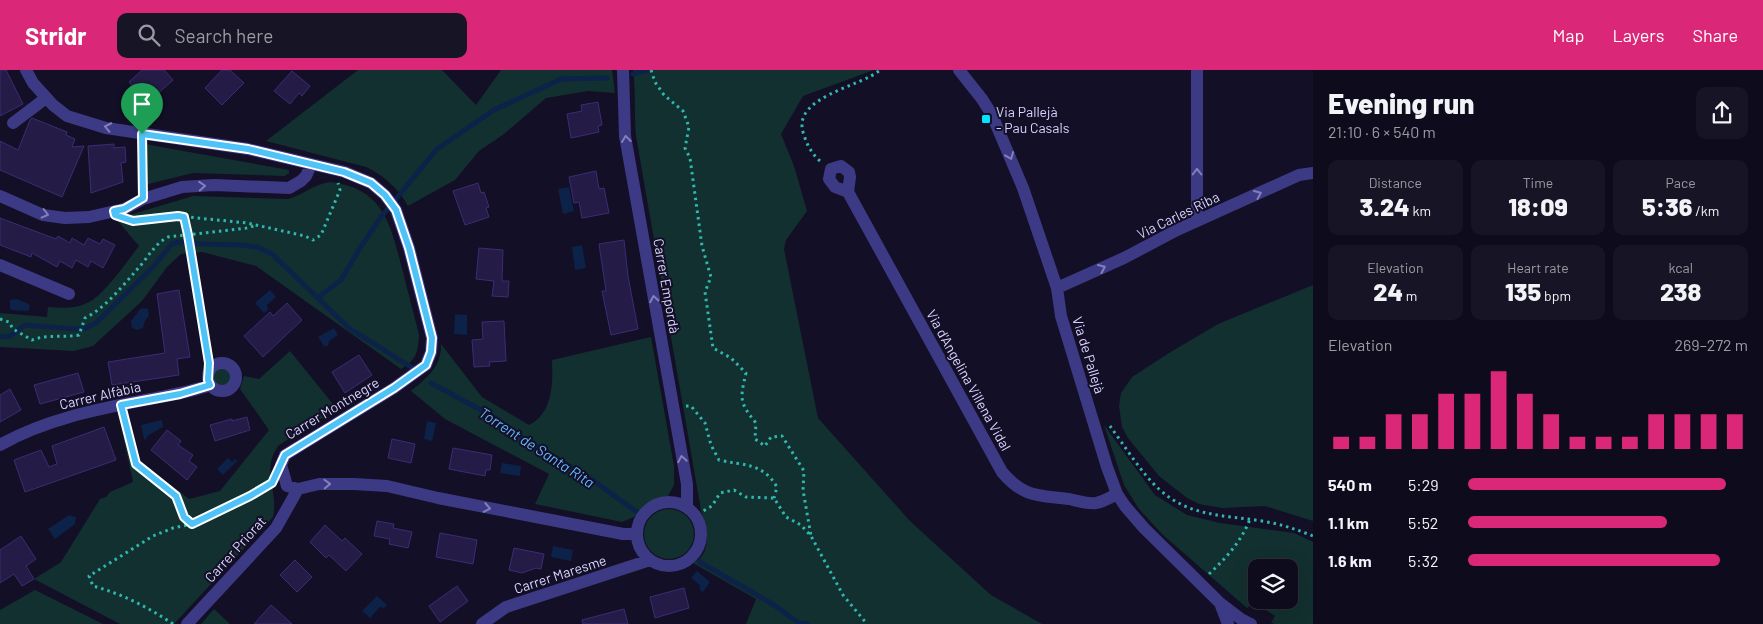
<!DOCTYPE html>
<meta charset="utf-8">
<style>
:root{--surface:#0e0b1c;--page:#171425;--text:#f1f3f6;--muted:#9b9ba3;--line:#2e2b3b;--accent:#db2777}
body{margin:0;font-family:Barlow,sans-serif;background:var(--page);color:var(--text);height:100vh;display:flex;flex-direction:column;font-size:19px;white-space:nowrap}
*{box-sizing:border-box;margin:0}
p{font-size:16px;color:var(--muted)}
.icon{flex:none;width:28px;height:28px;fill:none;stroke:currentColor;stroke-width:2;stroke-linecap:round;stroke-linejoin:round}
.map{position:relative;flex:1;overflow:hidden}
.panel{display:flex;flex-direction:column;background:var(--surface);width:450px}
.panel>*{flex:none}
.fabs{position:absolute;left:1248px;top:489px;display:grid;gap:10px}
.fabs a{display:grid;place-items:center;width:50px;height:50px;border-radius:10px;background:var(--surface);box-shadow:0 5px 20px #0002,0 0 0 1px var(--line);font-size:25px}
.pin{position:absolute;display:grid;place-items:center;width:42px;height:42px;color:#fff;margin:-51px -21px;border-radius:50% 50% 50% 0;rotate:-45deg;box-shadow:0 0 5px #0007}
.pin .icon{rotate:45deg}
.round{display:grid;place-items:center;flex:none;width:52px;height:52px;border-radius:10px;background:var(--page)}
.head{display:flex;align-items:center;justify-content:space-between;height:85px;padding:0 15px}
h1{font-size:28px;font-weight:800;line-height:38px}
.metrics{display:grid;grid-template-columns:repeat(3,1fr);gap:8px;height:85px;padding:5px 15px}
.metrics div{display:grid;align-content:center;border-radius:10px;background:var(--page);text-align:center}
.metrics b{font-size:25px;font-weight:800}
.metrics small{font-size:14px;font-weight:400}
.metrics p{font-size:14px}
.chart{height:140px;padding:10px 15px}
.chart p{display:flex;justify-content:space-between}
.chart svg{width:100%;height:90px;margin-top:5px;stroke:var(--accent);stroke-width:6}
ul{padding:0 15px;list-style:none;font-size:16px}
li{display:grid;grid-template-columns:80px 60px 1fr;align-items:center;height:38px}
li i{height:12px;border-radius:6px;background:var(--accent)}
header{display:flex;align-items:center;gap:30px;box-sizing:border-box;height:70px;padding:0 25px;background:var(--accent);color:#fff}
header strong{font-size:24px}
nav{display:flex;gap:28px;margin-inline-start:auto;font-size:18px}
.search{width:350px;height:45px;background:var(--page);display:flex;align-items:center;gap:12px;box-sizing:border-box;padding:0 18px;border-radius:10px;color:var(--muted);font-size:19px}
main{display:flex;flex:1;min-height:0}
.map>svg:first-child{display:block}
</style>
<header>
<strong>Stridr</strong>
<div class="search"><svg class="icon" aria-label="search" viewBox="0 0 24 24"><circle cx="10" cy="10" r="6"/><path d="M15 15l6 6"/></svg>Search here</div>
<nav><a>Map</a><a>Layers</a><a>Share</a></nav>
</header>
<main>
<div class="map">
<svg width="1313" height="554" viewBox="0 0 1313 554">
<rect width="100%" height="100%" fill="#130f26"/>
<path fill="#12302f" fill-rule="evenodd" d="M358,0H442L476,35L501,0H612L615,23L588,21L546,28L504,64L479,81L455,110L408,136C399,119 383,105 366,97L266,71Z
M633,0H874L803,26L781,64L794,96L807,141L786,170L784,179L818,348L910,451L991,525L1042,554H746L756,529L693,493C714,483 706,456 701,440L636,66C634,44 636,22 633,0Z
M139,73L289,100V103L285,106L193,103L140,116Z
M330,112C385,118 391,157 403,202C408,223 414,244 419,265C418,283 416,290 401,299L256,196L202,182L181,184L167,197L142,231L93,276L74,281L0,277V243L47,247L48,237C61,238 75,239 87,233C104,226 127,191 139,176L116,149L193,126L288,129C303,125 314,114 330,112Z
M1313,215V451L1265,436L1222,438L1199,434L1187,428L1159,406L1128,368L1122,357L1119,336L1121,323L1132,307L1169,283L1218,254Z
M651,267L674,396V415L668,426L649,433L634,447L622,452L535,434L549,404L445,349L411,321C427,308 442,296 441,274L482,327L529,355C553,343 553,313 552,290Z
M290,281L337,339L279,375C260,400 279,420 273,447L174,554H120L34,509L61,492L100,429L106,427L110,422L133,412L119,347L128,345L138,389L189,429L220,421L269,360L240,319L244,306L259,309Z
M212 306a10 10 0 1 1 20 0a10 10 0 1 1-20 0Z
M1104,355L1155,425L1187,445L1220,453L1294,463L1313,472V554H1275L1271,553L1275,546L1254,532L1247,538L1163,465L1139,439L1124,415ZM1256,498H1289V530H1256Z
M644 464a25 25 0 1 1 50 0a25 25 0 1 1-50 0Z
M35,520L103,554H0V540Z
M214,539L230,554H201Z"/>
<path fill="#0c2248" d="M569,117L574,141L563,144L558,119Z
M582,175L586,198L575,200L572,177Z
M270,220L276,227L267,235L268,240L264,243L255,233Z
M17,229L29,234L30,237L28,241L11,240L10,238V230Z
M141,238L148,239L149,245L145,251L143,258L137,260L132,258L131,251Z
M455,244L467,245V265L454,264Z
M334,258L338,265L329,271L328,276H324L318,267Z
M162,350L163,357L147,366L146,370L144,369L141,355Z
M427,351L436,353L432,371L424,369Z
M228,388L232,392L235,389L237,391L223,405L217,399Z
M502,393L521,396L520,406L500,403Z
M69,445L76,447L75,454L55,469L48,459Z
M553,476L573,480L571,491L551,487Z
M697,501L710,512L703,522L700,520V515L691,508Z
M377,526L387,535L384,538L380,537L370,548L362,541Z"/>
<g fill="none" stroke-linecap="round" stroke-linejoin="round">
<path stroke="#0c2248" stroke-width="5" d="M633,4L648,0
M317,228L341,210L360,178L381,147L437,79L494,40L561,9L607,8
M0,267L10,266L25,255L75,259L86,258L96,253L152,198L172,174L179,172L202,174L240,175L257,177L272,184L349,258L414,299
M431,313L494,347L525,370L591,409L641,445
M700,492L774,535L799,553L807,554"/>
</g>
<path fill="#241b47" stroke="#3b2d73" d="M0,0H6L23,34L0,46Z
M142,0H164L173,10L147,33L129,12Z
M222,0H230L244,13L222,35L205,18Z
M292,1L310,16L302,26L299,23L290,34L274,21Z
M598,32L602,55L598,56L599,62L571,68L567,44L582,41L581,35Z
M32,48L67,62L66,65L75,69L72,77L84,76L62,127L0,100V71L18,80L30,50Z
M114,74V78L125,77L126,92L121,93L123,112L91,123L88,76Z
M596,101L599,119L604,118L609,143L582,148L579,132L574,133L569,107Z
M478,113L481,123L484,122L489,137L486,138L489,147L465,155L453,121Z
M0,148L56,169L58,166L70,173L72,168L84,175L88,168L100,174L103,169L115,175L103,198L91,191L88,197L76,190L72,198L60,191L57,197L32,183L31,187L0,175Z
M624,170L628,206L638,259L611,265L602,221H606L599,174Z
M479,178L503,180L502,211H509L508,227L492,226L494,211L476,209Z
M179,220L190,287L177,289L179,305L112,315L108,292L165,283L157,224Z
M287,233L302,250L263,287L244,266L270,242L273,246Z
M504,251L506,291L489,292L490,296L474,297L472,270L483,269L482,252Z
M359,285L372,305L345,323L332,302Z
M78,303L84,322L40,334L34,315Z
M10,319L21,340L0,352V325Z
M247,347L250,360L215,371L210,355L232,349V351Z
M104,357L116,390L25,422L14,390L41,380L49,397L57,394L52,376Z
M167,360L181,371L178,375L193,385L189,391L197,397L187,410L151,380Z
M392,369L415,374L411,393L388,388Z
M453,378L492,385L490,400H486L485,406L449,399Z
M377,451L394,454L393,458L412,462L408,478L389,474L390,469L374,466Z
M325,455L342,471L345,468L362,484L346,501L329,485L326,488L310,472Z
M440,463L477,470L473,494L436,487Z
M21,466L36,489L26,496L34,509L22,516L14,504L0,513V480Z
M514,478L544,484L541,499L536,498L522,503L509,500Z
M295,490L312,507L297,522L280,505Z
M457,516L468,531L440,552L429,536Z
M684,518L689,538L655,548L650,527Z
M271,535L278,541L292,554H254Z
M624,539L628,554H583L582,550Z"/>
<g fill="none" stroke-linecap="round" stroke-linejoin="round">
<path stroke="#2fb8b0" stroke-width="3" stroke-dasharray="2.5 4" stroke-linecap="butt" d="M651,0L655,12L664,25L683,41L689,57L685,78L690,88L702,176L711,207L705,222L713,278L731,288L746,303C740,329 739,332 756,353L755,369L765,376L771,367L782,366L804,401L803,420L811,466
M142,77L143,115
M820,91C812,84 807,75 804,65C789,27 861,17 880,0
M184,147L188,165L210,299
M133,151L178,146L247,153L305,166L313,170L321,165L340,120L338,113
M0,249L9,252L13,259L32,270C47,264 63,268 79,265L85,248C107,237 124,214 141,195C150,184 155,174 168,167L248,158L256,155
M686,336H691L705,353L711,375L719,390C744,396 762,392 777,417L774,428
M124,348L136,394L176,426L184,447L191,453
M1110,356C1124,375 1142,404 1159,419C1189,447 1224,445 1262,451C1280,454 1296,459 1313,466
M698,444L712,436L720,423L734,420L746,427L774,428L786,447L801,455L811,466L843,525L867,554
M1209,504C1226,488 1241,472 1250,449
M173,554C148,537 122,524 93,516L89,506L153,466L173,458L192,454L249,426L273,412"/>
<path stroke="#3d3a85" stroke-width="12" d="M26,0L33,13L53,35L67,46L106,58L248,79L345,102L371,113L385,125L396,140L409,178L432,268L431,282L426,295L394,318L285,385L281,395L287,416L298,419L319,414H354L387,416L438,428L623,464H637
M623,0L625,66L687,414V437
M959,0L982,29L992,45L1023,118L1057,218L1061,246L1107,397L1117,424L1125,436L1144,458L1220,533L1228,554
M1197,0V151
M13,53L46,28
M848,122L835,117L829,109L831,99L841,96L849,102L850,107L848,122L1002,402C1024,428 1038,425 1069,429C1078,431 1086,434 1096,433C1103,432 1111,427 1117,424
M0,126L43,145L65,148L89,147L124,139L143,129L182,117L214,115L289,118L301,111L306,106L311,95
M0,195L69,224
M1057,218L1124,188L1177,160L1299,105L1313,103
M208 307a14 14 0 1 1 28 0a14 14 0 1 1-28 0Z
M0,375C45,349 99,339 150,329C170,325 191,322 210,315
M637 464a32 32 0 1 1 64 0a32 32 0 1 1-64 0Z
M1220,533L1241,549L1251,554
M187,554L276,458L298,419
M482,554L506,537L650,490"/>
</g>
<defs><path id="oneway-chevron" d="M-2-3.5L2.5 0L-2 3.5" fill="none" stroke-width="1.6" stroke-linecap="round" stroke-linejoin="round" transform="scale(1.25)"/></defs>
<g stroke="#837fbc">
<use href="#oneway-chevron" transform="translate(108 57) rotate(-168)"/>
<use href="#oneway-chevron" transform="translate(626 69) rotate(-97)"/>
<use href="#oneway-chevron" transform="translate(1010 86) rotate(68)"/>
<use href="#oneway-chevron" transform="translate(1197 102) rotate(-90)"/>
<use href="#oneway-chevron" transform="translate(202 116) rotate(-4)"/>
<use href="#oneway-chevron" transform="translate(1258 124) rotate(-24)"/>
<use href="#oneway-chevron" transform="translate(45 144) rotate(14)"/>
<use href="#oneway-chevron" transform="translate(1102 198) rotate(-24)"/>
<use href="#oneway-chevron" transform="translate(654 229) rotate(-100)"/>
<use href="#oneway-chevron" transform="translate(682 389) rotate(-100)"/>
<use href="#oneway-chevron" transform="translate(327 414) rotate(-2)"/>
<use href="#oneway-chevron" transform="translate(487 438) rotate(11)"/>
</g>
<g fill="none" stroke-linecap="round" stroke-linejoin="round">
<defs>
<path id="route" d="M142,64L248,79L344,102L371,113L385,125L396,140L409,178L432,268L431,282L426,295L394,318L285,385L272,413L250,426L192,454L184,447L176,426L136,394L121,335L180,324L210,315L208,310L209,293L188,165L184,147L178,146L133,151L115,145L114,141L124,139L143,128Z"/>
</defs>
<use href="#route" stroke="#fff" stroke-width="10"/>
<use href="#route" stroke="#4fc3f7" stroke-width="6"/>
</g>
<rect fill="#00e5ff" stroke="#130f26" stroke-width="2" x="981" y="44" width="10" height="10" rx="2.5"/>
<g text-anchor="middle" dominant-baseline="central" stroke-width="4" stroke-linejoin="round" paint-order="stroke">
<g font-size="14" fill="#d9d4ff" stroke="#130f26" text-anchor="start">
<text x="996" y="41">Via Pallejà<tspan x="996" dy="16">- Pau Casals</tspan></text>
</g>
<g font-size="14" fill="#d9d4ff" stroke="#130f26">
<text transform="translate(1178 145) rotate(-26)">Via Carles Riba</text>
<text transform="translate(667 216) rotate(80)">Carrer Empordà</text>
<text transform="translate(1089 285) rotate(73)">Via de Pallejà</text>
<text transform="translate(969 310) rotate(61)">Via d'Angelina Villena Vidal</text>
<text transform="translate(100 325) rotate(-13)">Carrer Alfàbia</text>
<text transform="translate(332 338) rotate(-31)">Carrer Montnegre</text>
<text transform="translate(235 479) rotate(-48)">Carrer Priorat</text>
<text transform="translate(560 504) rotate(-18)">Carrer Maresme</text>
</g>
<g font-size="15" font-style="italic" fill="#62b6ff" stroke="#130f26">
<text transform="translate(537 377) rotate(33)">Torrent de Santa Rita</text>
</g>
</g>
</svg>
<div class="fabs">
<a><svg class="icon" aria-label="layers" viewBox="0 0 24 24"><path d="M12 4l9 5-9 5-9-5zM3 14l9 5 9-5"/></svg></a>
</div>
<div class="pin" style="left:142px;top:64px;background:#1e9e55"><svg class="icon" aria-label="arrive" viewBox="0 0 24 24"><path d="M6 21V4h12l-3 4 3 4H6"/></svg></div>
</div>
<section class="panel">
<div class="head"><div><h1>Evening run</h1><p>21:10 · 6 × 540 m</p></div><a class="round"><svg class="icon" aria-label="share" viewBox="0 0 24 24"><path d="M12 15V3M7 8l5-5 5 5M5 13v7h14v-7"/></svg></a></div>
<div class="metrics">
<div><p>Distance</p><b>3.24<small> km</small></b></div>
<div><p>Time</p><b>18:09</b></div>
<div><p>Pace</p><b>5:36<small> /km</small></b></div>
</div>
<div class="metrics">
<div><p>Elevation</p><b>24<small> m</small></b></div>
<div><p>Heart rate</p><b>135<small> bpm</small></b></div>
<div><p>kcal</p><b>238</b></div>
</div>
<div class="chart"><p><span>Elevation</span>269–272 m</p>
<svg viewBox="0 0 160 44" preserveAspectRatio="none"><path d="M5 44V38M15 44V38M25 44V27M35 44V27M45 44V17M55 44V17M65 44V6M75 44V17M85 44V27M95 44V38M105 44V38M115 44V38M125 44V27M135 44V27M145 44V27M155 44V27"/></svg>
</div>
<ul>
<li><b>540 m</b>5:29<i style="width:92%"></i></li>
<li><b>1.1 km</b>5:52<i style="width:71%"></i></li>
<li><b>1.6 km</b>5:32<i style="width:90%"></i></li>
</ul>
</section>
</main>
